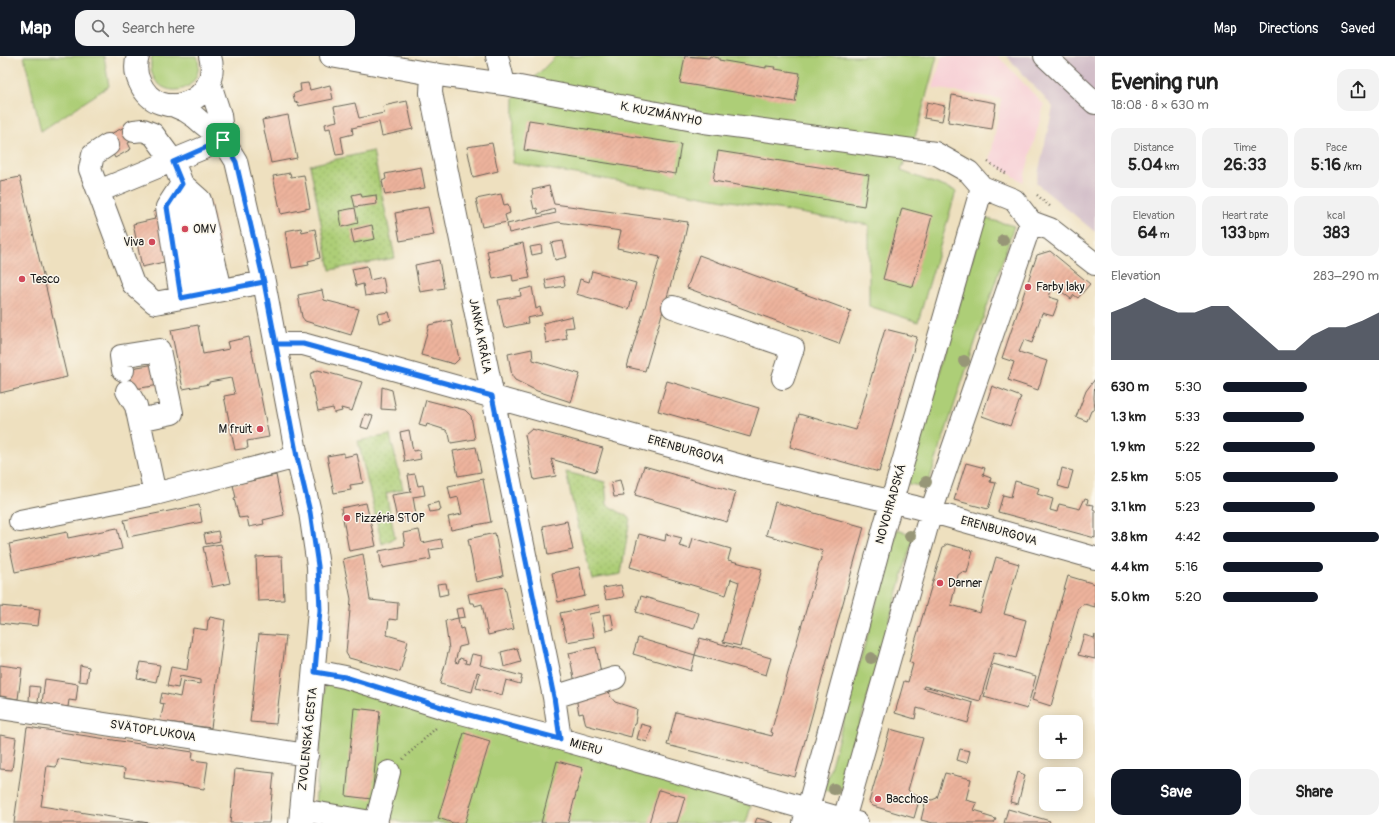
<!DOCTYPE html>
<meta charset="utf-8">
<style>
:root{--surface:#fff;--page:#f2f2f2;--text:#222;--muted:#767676;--accent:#111827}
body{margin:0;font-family:Pangolin,sans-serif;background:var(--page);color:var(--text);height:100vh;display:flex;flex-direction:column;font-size:15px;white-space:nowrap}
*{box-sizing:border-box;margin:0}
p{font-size:13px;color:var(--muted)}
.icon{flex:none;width:22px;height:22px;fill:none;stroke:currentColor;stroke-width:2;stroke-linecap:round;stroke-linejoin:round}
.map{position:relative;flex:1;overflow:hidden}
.details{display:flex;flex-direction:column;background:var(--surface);width:300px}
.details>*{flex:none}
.controls{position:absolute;left:1039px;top:659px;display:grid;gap:8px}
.controls a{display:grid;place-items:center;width:44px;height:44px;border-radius:8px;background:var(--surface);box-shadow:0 2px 10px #0003;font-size:20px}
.pin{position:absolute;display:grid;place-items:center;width:34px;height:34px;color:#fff;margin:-17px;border-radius:8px;box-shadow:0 2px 6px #0006}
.round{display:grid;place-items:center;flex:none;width:42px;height:42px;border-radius:12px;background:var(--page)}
.summary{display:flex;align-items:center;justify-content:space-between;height:68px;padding:0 16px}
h1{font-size:22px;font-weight:700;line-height:30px}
.stats{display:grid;grid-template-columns:repeat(3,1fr);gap:6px;height:68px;padding:4px 16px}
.stats div{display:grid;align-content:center;border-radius:10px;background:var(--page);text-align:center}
.stats b{font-size:17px;font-weight:700}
.stats small{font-size:11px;font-weight:400}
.stats p{font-size:11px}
.chart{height:112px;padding:8px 16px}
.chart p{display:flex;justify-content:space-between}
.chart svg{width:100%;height:72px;margin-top:4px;fill:var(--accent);opacity:.7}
.cta{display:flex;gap:8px;margin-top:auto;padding:8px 16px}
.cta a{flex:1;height:46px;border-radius:12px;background:var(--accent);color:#fff;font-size:16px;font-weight:700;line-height:46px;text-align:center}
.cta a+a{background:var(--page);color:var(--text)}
ul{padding:0 16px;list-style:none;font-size:13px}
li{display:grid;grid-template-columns:64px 48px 1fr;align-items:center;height:30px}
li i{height:10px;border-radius:5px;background:var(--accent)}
header{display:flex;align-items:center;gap:24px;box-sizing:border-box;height:56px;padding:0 20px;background:var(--accent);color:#fff}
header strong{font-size:19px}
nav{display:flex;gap:22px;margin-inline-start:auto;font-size:14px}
.search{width:280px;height:36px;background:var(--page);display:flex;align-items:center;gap:10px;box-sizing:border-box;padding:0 14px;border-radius:12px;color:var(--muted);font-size:15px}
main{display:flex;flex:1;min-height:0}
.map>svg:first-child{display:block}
</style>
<header>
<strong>Map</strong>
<div class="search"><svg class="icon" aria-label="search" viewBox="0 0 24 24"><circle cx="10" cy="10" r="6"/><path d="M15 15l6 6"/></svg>Search here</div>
<nav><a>Map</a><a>Directions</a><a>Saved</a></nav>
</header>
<main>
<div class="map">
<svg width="1095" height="767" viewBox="0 0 1095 767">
<defs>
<pattern id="garden-dots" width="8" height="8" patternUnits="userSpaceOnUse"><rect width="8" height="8" fill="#adce77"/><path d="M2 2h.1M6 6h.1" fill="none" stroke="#94b066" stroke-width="1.8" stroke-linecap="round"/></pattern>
<pattern id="building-hatch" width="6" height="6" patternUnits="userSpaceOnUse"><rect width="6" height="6" fill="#edb39c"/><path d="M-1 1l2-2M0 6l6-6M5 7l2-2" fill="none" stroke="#cb9986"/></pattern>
</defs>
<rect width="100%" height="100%" fill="#fbf7ec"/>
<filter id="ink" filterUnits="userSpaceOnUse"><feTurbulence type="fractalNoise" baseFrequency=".025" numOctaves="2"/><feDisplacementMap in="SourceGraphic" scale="8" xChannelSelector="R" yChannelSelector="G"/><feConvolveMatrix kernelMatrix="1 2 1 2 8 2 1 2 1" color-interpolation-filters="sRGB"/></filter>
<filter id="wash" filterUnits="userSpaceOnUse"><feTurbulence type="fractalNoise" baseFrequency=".012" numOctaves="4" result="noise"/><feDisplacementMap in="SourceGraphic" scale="16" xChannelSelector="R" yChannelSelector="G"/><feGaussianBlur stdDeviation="0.9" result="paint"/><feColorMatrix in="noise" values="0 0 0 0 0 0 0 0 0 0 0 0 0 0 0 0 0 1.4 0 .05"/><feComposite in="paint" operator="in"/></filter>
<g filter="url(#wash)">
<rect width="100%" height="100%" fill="#eee0bf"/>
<path fill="#f7cfd5" d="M942,0H998L1044,49L1023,126L990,105L1001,43L933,32Z"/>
<path fill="#d2bdc8" d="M1006,0H1095V176L1036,127L1053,51Z"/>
<path fill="#adce77" stroke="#64754a" d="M24,0H104L109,30L41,75Z
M152,0H197C199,5 199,10 198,15C191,46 143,38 152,0Z
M556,0H937L916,78L901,115L956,135L918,266L869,250V169L513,107L514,42Z
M984,162L1014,170L927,431L908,428Z
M897,474L914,479L840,738L824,734Z
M326,615L751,750L746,767H403L369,756L315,750Z"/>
<path fill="url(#garden-dots)" stroke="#64754a" d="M373,95L395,202L330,214L310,109Z
M390,379L403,433L386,437L395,482L382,488L358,385Z
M566,416L605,426L607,449L630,462L621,518L592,523L574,453Z"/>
<g id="blocks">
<path fill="url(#building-hatch)" d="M685,0L709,2L710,0L719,2V4L766,12V10L776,11L775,13L800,17L795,46L680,27Z
M308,27L310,34L330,29L333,43L299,50L298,46L295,47L293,38L301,35L300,28Z
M952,39L996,47L992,73L948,66Z
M407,45L413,73L382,80L379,66L352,72L353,78L341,81L344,98L336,99L330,72L326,73L325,68L337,65L334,51L355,47L359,62L384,57L383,50Z
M927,46L945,50L942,65L924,62Z
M288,59L297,102L271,107L262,64Z
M529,64L681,88L676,118L524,94Z
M131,68L138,82L128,87L131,93L115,102L104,81Z
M492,87L498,115L473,121L467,91Z
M718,95L869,119L864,150L713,125Z
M421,111L425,132L385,139L382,125L386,123L385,118Z
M290,117L291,121L304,119L310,152L281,158L273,120Z
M20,121L67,321L0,337V125Z
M549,130L554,148L688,166L684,184L645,315L627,311L660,201L617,192L621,175L558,166L509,177L507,168L556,157L555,153L538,158L537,152L534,153L531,140L533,139L532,134Z
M361,137L362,141L376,139L377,148L355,151L352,139Z
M501,138L504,149L508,148L510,157L505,159L507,166L482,171L476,143Z
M209,143L220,190L164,203V206L142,211L133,168L155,163L153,156Z
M428,151L434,179L400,185L395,157Z
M355,152L358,167L342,171L339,155Z
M902,152L932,160L913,231L883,223Z
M372,169L375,183L354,187L351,174Z
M301,172L302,176L315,173L320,202L308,205L309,209L292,212L285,175Z
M563,185L567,201L555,204L551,187Z
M523,187L530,222L513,225L512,219L493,223L487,195Z
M541,189L542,197L532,199L530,191Z
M1050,195L1090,228L1078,242L1074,239L1071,243L1053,229L1049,241L1059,244L1053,260L1042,257L1032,287L1024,284L1019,296L1047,305L1038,334L1008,324L1014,306L1002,302L1037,199Z
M699,199L851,255L839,288L687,232Z
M439,204L444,232L420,236L415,209Z
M367,210L370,224L383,221L386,237L365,240L363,228L356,230L352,213Z
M592,215L636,227L629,253L576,238L580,223L589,226Z
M563,220L565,230L547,233L545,224Z
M532,231L536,253L540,251L542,259L527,262L528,267L504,272L498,244L521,240L520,234Z
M322,234L324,244L359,253L351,279L305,265L302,261L298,239Z
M389,256L391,264L379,267L377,258Z
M572,260L574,271L565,272L567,283L546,287L543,267Z
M451,264L459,303L454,308L421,299L429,269Z
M198,269L203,298L229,293L227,286L249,281L269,381L247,385L248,392L235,394L224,340L235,338L231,322L209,326V328L183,333L171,274Z
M885,273L917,281L879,416L790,391L799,358L856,374Z
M532,293L533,304L580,318L571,346L537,335L515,324L512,320L508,298Z
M156,308L160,329L121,335L118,314Z
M318,314L362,326L352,355L341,352L342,355L334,357L333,352L318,355L310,318Z
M1095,323L1094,342L1095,353L1091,355L1087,365L1076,361L1086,335Z
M667,325L759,352L750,381L658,355Z
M992,330L1021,341L1010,370L982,360Z
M382,331L392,334L396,354L381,353Z
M426,344L465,354L471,360L475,383L451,387L449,378L446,374L427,368L426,371L419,369Z
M365,358L373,360L368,373L361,371Z
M532,373L603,392L596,416L551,403L556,420L534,424L525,379Z
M409,374L413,395L419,394L421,403L405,406L400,376Z
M476,391L481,416L458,420L453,395Z
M344,397V401L357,398L363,427L350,429L351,434L334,437L327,400Z
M966,407L985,412L983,419L991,422L990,426L996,427L988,453L954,444Z
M644,410L736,436L727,466L635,439Z
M1062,412L1073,415L1068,433L1058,430Z
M415,418L418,430L423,429L425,439L413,441L416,459L397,463L392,439L411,436L408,419Z
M276,419L284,459L263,464L264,468L249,471L247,461L239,462L234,443L236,442L233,429Z
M483,423L491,466L451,474L448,461L462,458L458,441L451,443L448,430Z
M620,424L624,440L614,441L611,426Z
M1015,425L1039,432L1037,438L1053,443L1050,454L1057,456L1059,448L1080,453L1085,442L1088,443L1087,448L1094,449L1093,453L1095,454V482L998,456L1003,439L1011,441Z
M439,446L441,454L430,456L428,449Z
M775,446L864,471L795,721L667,689L676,656L772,680L773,677L771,676L823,495L766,479Z
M366,447L376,490L349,495L341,452Z
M199,449L202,466L128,481L124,464Z
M567,465L573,494L548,499L543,470Z
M117,472L122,493L15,516L9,488L67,476L68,482Z
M419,474L422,487L441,483L443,492L429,494L431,503L382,512L379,495L405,490L403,477Z
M218,475L220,485L206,488L204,478Z
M495,477L503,520L476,526L468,483Z
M639,478L665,485L666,478L682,482L679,490L690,493L693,482L717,489L731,493L728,504L762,513L740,590L723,586L739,526L731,523L726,539L630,511Z
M221,488L230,527L212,531L203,491Z
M947,488L973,495L967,517L962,516L958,519L951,549L980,557L996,501L1019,508L1004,558L1026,564L1016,602L994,596L980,645L924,630L923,632L973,647L968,667L917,652L915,663L895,657L904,625L908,626L913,608L909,606L943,491Z
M363,498L370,544L398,547L397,564L389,563L387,579L408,585L400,616L349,602L346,597L351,543L343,503Z
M282,500L284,544L258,545L256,501Z
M579,511L585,540L558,546L552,517Z
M1068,520L1095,528V551L1084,548L1079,551L1051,650L1032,644Z
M446,527L448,538L439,540L437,528Z
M621,529L624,541L606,544L603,532Z
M505,531L514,573L488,579L482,548L475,550L474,547H470L468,538Z
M641,540L699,557L694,573L636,556Z
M599,549L600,556L589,558L594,581L567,586L560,557Z
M0,550L20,552V551L40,553L38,570L18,568V569H16L0,567Z
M463,552L465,561L458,562L456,553Z
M611,558L614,573L606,575L603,559Z
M210,561L225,564L211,672L160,665L164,648L160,647L162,637L180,641L183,625L200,628V624L180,620L178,632L167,630L171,611L187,614L193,572L207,574L208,564H209Z
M458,562L460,573L463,572L467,589L459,591L455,606L458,607L460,602L466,604L465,607L469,608L472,598L482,600L480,609L522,620L520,628L506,624L502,639L476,632L480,617L477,616L472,636L440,628L449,593L445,565Z
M259,578L286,580L276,668L250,666Z
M1084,579L1094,582L1095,579V603L1078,599Z
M638,582L695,599L691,615L633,598Z
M700,582L771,602L766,619L695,599Z
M596,591L602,622L575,627L569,597Z
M517,592L521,606L504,611L501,596Z
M141,606L160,609L156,626L137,622Z
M993,608L1036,620L1027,653L984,641Z
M0,609L22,612L18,643L0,640Z
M80,609L89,611L87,626L79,625Z
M45,623L78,628L76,645L69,644L68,651L42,647Z
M30,630L40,631L38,646L29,645Z
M609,633L610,640L615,646L637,653L635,668H634L631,681L586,669L583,657L579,658L576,641Z
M354,652L380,655L372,743L346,740Z
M641,668L652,671L647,686L637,683Z
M27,671L193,696L192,704L208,706L204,733L124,721L125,713L58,703L56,711L47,710L41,750L149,767H14Z
M890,673L923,682L908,734L912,738L920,741L914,762L873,750L869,746Z
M464,677L490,685L465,767H453L438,762Z
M0,679L16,682L12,714L0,713Z
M960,693L970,695L967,707L957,704Z
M557,705L583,712L568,767H541Z
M235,713L274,717L269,767H230Z
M1018,716L1025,719L1018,748L1010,746Z
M945,717L971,723L966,744L977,747L974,754L984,757L983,759L996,763L994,767H933L921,764L926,743L932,744L937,742Z
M659,734L685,741L677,767H649Z
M1008,753L1050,765L1049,767H1004Z
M757,762L774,767H755Z"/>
</g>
</g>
<g filter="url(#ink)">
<use href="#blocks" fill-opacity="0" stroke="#666155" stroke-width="1"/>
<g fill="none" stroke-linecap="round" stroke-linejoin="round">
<defs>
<path id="minor" d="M138,0C135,9 136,19 140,27C159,70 223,45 210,0
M331,0L432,18L504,28L704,66L935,97L969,116L982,131L1014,144L1031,166L1050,173L1095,208
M497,0L504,28
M1045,0L1095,47
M432,18L431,37L554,641L560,683
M209,25L220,59L223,84
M172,49L186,55L195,61L203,68L223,84L236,105L264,226L297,401L310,456L318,510L319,554L300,767
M134,75L143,74L153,78L173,105L182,128L201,238
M108,89L93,99L90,113L133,228L155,247L264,226
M99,135L223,84
M181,242L167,151L182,128L200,144L221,234
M673,251L793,292L783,322
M276,288H303L756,414L915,451L1095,502
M123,314L121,300L159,294L172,357L139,364
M127,335L136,350L155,438
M20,465L155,438L297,401
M315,615L345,621L454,655L560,683L857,767
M554,641L615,622
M0,652L307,699
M301,754L377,767
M376,766L389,716
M804,767L885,469L982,131
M843,767L931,456L1031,166"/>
</defs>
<use href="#minor" stroke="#666155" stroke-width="24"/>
<path stroke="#666155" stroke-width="2.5" stroke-dasharray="1 3" stroke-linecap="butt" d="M988,106L1007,118
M1037,139L1052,152
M403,703L437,671"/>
<use href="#minor" stroke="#fff" stroke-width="22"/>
</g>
<g fill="#979677">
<circle cx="1003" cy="184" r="6"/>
<circle cx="964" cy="305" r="6"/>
<circle cx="926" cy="426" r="6"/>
<circle cx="910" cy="480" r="6"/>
<circle cx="871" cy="602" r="6"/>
<circle cx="834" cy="733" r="6"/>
</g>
</g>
<g fill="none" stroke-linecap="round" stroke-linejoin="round" filter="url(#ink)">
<defs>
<path id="route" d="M223,84L173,106L182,128L167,151L181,242L264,226L276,288H303L492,340L554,641L560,683L454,655L345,621L315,616L320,554L318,510L310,456L297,401L264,226L236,106L223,84"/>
</defs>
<use href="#route" stroke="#fff" stroke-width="8"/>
<use href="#route" stroke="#1a73e8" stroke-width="5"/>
</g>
<g fill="#d1495b" stroke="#fbf7ec" stroke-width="1.5">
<circle cx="185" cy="173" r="4"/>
<circle cx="152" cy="186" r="4"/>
<circle cx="22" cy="223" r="4"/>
<circle cx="1028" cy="231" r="4"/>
<circle cx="260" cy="373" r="4"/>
<circle cx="347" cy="462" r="4"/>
<circle cx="940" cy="527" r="4"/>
<circle cx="878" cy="743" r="4"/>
</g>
<g text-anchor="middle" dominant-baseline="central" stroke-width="3" stroke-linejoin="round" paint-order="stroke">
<g font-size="12" fill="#1c1c1c" stroke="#fbf7ec">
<text transform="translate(661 58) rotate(11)">K. KUZMÁNYHO</text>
<text transform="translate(480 280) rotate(79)">JANKA KRÁĽA</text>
<text transform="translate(686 394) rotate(16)">ERENBURGOVA</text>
<text transform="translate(891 448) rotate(-74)">NOVOHRADSKÁ</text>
<text transform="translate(999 475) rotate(16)">ERENBURGOVA</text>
<text transform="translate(153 675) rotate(9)">SVÄTOPLUKOVA</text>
<text transform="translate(308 683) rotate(-84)">ZVOLENSKÁ CESTA</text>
<text transform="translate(586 691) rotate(16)">MIERU</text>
</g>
<g font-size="12" fill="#1c1c1c" stroke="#fbf7ec" text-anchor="start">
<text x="193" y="173">OMV</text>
<text x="144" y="186" text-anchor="end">Viva</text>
<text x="30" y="223">Tesco</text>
<text x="1036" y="231">Farby laky</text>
<text x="252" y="373" text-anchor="end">M fruit</text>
<text x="355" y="462">Pizzéria STOP</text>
<text x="948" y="527">Darner</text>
<text x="886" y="743">Bacchos</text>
</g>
</g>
</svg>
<div class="controls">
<a>+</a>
<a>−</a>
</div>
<div class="pin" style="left:223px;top:84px;background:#1e9e55"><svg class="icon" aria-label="arrive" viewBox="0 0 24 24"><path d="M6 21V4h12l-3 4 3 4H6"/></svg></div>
</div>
<section class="details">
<div class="summary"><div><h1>Evening run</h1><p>18:08 · 8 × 630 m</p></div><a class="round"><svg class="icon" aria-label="share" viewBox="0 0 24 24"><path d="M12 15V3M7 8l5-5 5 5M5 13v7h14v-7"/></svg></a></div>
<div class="stats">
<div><p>Distance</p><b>5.04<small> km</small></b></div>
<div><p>Time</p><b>26:33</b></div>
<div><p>Pace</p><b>5:16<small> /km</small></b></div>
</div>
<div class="stats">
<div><p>Elevation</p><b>64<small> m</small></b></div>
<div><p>Heart rate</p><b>133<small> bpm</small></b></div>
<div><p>kcal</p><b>383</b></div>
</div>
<div class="chart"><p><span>Elevation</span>283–290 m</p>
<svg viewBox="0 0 160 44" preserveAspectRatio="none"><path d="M0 44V15L10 11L20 6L30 11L40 15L50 15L60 11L70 11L80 20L90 29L100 38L110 38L120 29L130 24L140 24L150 20L160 15V44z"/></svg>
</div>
<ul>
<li><b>630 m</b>5:30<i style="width:54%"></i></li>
<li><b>1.3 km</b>5:33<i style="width:52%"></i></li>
<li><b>1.9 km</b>5:22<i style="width:59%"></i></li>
<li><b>2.5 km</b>5:05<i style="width:74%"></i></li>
<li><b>3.1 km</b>5:23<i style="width:59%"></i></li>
<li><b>3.8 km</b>4:42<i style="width:100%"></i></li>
<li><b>4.4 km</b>5:16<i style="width:64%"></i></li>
<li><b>5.0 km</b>5:20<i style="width:61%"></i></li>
</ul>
<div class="cta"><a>Save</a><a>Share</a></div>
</section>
</main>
